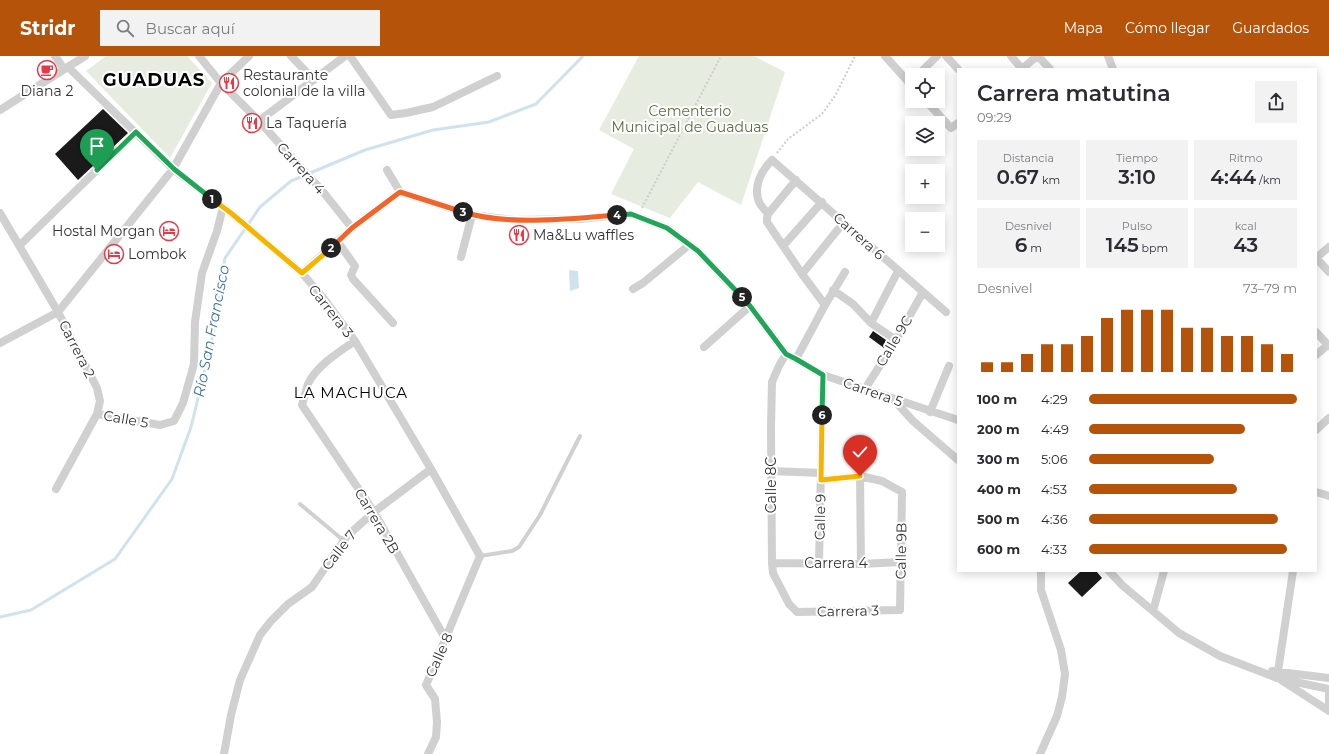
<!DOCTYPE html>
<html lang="es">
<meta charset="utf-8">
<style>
:root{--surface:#fff;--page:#f2f2f3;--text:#2b2b33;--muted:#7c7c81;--accent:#b45309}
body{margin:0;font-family:Montserrat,sans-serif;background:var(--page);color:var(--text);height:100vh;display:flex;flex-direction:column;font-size:15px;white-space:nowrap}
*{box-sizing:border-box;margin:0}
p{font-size:13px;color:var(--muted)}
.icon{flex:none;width:22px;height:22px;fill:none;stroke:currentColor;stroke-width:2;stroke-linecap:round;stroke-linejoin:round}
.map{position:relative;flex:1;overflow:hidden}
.sheet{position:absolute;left:957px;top:12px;width:360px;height:504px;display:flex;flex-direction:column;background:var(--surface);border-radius:0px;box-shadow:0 2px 10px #0003}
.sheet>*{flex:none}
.controls{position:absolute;left:905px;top:12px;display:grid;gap:8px}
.controls a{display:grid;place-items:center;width:40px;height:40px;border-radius:0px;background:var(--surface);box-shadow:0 2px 10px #0003;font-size:20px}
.pin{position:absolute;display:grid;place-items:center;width:34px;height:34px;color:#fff;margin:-41px -17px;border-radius:50% 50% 50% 0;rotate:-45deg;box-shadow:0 0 4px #0007}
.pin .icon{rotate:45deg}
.km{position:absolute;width:20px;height:20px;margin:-10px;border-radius:50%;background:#222;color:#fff;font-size:11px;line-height:20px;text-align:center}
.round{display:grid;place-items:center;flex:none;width:42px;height:42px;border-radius:0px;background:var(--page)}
.head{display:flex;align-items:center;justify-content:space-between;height:68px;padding:0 20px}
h1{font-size:22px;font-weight:600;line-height:30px}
.figures{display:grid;grid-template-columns:repeat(3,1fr);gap:6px;height:68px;padding:4px 20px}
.figures div{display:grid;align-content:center;border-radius:0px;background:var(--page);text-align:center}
.figures b{font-size:20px;font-weight:600}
.figures small{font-size:11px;font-weight:400}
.figures p{font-size:11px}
.chart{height:112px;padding:8px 20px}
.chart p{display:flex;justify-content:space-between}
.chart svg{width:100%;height:72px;margin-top:4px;stroke:var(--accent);stroke-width:6}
ul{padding:0 20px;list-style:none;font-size:13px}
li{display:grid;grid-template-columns:64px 48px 1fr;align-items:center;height:30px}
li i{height:10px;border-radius:5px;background:var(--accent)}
header{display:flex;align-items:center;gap:24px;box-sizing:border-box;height:56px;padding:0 20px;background:var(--accent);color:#fff}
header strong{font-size:19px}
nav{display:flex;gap:22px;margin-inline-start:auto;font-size:14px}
.search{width:280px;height:36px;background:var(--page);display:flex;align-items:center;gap:10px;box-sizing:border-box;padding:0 14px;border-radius:0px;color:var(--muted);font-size:15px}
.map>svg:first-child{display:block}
</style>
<header>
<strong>Stridr</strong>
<div class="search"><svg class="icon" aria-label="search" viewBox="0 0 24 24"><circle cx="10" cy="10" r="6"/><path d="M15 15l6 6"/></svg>Buscar aquí</div>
<nav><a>Mapa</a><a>Cómo llegar</a><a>Guardados</a></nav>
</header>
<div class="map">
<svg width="1329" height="698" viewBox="0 0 1329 698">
<rect width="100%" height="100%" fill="#fff"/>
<path fill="#e6ecdf" d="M106,0H187L212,27L170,102L86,15Z
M639,0H754L785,16L741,149L698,126L670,162L611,138L634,93L599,74Z"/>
<path fill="#cfe2ee" d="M569,214L578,215L579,232L570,235Z"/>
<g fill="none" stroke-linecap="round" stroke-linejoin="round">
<path stroke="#cfe2ee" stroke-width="3" d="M0,561L31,554L115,503L172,423L191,371L211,289L225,202L260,151L291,125L365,94L433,74L489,66L536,48L583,0"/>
</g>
<path fill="#1a1a1a" d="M103,53L128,77L78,124L55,98Z
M873,275L889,286L884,292L869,281Z
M1081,515H1096L1102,522L1082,541L1068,527Z"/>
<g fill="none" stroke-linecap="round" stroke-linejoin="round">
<path stroke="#cdcdcd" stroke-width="2" stroke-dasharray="2 2" stroke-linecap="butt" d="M777,97L788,83L822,58L835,40L855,0
M642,152L720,2"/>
<path stroke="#d0d0d0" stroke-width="4" d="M300,448L343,484
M480,500L512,495L519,491L540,459L580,380"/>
<path stroke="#d0d0d0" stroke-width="8" d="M55,0L64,13
M199,0L221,27L259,65L324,137L352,172
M291,0L314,24
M350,0L391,59L406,57L433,51L497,20
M885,0L912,30
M946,0L958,13
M1011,0L1022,13
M1038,0L1050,13
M1108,0L1113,13
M68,11L173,113L231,157L302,217L325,244L355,285L431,413L480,500L426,629L435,643L437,666L436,681L428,698
M1022,13L1037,0
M918,19L937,0
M926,45L951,72L958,67
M0,54L85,0
M259,65L345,0
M387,114L400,136L472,159L514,164L580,163L631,158L667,172L698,195L750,250L786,298L796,303L823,319L958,364
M796,124L768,158L767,162V166L802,218L825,249
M0,157L58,256L97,332L100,345L97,358L56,433
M768,158C766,155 762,151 760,148C752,132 761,115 772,104L946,256
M338,186L355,210L351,219L353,223L393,267
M20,189L136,76
M783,190L822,146
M461,201L472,159
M1316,202L1329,216
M1316,202L1329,191
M302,217L352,172L400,136
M802,218L844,166
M633,233L643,227L689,189
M833,234L853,248L871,267L896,284
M871,267L898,215
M1316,276L1329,290
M355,285C340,295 315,311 308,328C306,334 304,342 302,349L374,456L446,584
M0,287L58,256L173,113L221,27L249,0
M704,291L750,250
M786,298L779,310L772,326L771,371L772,507L773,517L789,548L797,556L900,554L902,436L882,425L860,420L821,424
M1316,299L1328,289
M796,303L825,249L845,216
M865,333L896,284L923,236
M894,344L913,365L958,404
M930,356L949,310
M97,358L160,369L174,365L183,347L194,308L195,266L202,217L217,175L223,151
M1316,374L1329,362
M771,415L821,417
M860,420L861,508
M1316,436L1329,440
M772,507L861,508L901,506
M819,507L823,319
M1109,515L1122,529L1179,577L1220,600L1277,622L1329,633
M1153,555L1164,515
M1272,615L1329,622
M1277,622L1293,515
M1281,624L1329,655
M1329,655V638
M224,698L231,659L240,624L260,579L271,565L288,548L312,531L347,480L374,456L431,413
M1040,698L1057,660L1062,641L1065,618L1061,594L1041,534V515"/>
</g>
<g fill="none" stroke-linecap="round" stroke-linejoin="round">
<defs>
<path id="split-1" d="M97,114L136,76L174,113L212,143"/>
<path id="split-2" d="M212,143L231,157L302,217L331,192"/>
<path id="split-3" d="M331,192L352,172L400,136L463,156"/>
<path id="split-4" d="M463,156C507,170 571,163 617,159"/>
<path id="split-5" d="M617,159L631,158L667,172L698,195L742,241"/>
<path id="split-6" d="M742,241L750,250L786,298L796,303L823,319L822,359"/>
<path id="split-7" d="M822,359L821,424L860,420"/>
</defs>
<use href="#split-1" stroke="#fff" stroke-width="8"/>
<use href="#split-2" stroke="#fff" stroke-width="8"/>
<use href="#split-3" stroke="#fff" stroke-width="8"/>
<use href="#split-4" stroke="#fff" stroke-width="8"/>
<use href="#split-5" stroke="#fff" stroke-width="8"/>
<use href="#split-6" stroke="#fff" stroke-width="8"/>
<use href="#split-7" stroke="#fff" stroke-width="8"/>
<use href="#split-1" stroke="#22a559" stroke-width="5"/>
<use href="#split-2" stroke="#f5b400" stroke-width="5"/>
<use href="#split-3" stroke="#f0652b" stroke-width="5"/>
<use href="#split-4" stroke="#f0652b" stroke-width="5"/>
<use href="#split-5" stroke="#22a559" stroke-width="5"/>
<use href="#split-6" stroke="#22a559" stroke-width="5"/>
<use href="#split-7" stroke="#f5b400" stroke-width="5"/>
</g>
<defs>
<symbol id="cafe-ring" viewBox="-11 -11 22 22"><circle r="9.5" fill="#fff" stroke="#e63946" stroke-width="1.5"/><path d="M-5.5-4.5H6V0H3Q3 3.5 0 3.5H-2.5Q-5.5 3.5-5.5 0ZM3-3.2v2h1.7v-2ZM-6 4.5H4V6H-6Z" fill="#e63946"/></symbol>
<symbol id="restaurant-ring" viewBox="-11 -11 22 22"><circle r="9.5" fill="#fff" stroke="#e63946" stroke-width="1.5"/><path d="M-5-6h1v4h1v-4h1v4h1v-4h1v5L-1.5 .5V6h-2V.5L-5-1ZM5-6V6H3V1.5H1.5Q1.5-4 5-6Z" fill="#e63946"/></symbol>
<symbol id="hotel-ring" viewBox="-11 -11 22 22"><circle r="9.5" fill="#fff" stroke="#e63946" stroke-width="1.5"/><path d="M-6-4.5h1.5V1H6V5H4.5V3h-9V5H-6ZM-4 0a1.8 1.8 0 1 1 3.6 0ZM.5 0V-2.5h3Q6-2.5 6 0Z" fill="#e63946"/></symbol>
</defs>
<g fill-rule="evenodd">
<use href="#cafe-ring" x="36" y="3" width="22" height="22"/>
<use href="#restaurant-ring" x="218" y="16" width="22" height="22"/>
<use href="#restaurant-ring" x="241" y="56" width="22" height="22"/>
<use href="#hotel-ring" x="158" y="164" width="22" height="22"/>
<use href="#restaurant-ring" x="508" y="168" width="22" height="22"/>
<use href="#hotel-ring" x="103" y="187" width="22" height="22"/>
</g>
<g text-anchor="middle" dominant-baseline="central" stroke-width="4" stroke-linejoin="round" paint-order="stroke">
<g font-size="14" fill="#333" stroke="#fff" text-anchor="start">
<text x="243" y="19">Restaurante<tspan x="243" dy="16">colonial de la villa</tspan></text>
<text x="47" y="35" text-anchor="middle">Diana 2</text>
<text x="266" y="67">La Taquería</text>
<text x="155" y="175" text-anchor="end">Hostal Morgan</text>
<text x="533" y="179">Ma&amp;Lu waffles</text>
<text x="128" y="198">Lombok</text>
</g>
<g font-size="14" fill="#56703f" stroke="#fff">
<text x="690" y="55">Cementerio<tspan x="690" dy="16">Municipal de Guaduas</tspan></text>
</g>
<g font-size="14" fill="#333" stroke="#fff">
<text transform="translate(301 112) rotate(48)">Carrera 4</text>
<text transform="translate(859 180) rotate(42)">Carrera 6</text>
<text transform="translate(331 255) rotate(52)">Carrera 3</text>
<text transform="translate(894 285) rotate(-59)">Calle 9C</text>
<text transform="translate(77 293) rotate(63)">Carrera 2</text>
<text transform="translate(873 336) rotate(19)">Carrera 5</text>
<text transform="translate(126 363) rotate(10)">Calle 5</text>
<text transform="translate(771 429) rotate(-90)">Calle 8C</text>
<text transform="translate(820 461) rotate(-89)">Calle 9</text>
<text transform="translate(377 465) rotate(59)">Carrera 2B</text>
<text transform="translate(339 494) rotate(-52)">Calle 7</text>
<text transform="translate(901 495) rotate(-89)">Calle 9B</text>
<text x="836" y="507">Carrera 4</text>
<text transform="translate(848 555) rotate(-1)">Carrera 3</text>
<text transform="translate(439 599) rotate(-66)">Calle 8</text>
</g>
<g font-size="15" font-style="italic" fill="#3f7597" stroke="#fff">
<text transform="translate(211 275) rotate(-79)">Río San Francisco</text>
</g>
<g font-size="15" letter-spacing="1" fill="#000" stroke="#fff">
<text x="351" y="336">LA MACHUCA</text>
</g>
<g font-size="18" font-weight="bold" letter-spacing="1" fill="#000" stroke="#fff">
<text x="154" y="24">GUADUAS</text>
</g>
</g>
</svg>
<div class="controls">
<a><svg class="icon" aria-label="locate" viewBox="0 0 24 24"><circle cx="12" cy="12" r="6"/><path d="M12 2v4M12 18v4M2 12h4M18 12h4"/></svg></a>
<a><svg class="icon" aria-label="layers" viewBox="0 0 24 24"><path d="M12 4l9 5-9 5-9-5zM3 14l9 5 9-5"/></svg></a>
<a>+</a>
<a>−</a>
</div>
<div class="pin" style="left:97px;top:114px;background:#1e9e55"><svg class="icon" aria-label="arrive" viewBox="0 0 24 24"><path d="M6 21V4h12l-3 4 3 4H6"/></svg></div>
<div class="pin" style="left:860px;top:420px;background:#d93025"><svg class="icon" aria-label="check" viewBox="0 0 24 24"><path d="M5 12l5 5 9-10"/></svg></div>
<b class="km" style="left:212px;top:143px">1</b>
<b class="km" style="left:331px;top:192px">2</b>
<b class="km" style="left:463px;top:156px">3</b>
<b class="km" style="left:617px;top:159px">4</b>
<b class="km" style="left:742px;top:241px">5</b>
<b class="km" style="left:822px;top:359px">6</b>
<section class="sheet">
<div class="head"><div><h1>Carrera matutina</h1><p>09:29</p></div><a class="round"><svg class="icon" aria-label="share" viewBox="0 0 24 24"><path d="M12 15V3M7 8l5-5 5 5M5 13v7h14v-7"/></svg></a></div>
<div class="figures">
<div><p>Distancia</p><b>0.67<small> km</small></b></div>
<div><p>Tiempo</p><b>3:10</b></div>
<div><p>Ritmo</p><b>4:44<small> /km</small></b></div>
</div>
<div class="figures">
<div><p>Desnivel</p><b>6<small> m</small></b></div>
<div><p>Pulso</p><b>145<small> bpm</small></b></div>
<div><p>kcal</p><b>43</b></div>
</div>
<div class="chart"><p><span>Desnivel</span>73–79 m</p>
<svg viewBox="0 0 160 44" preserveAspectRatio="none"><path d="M5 44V38M15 44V38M25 44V33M35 44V27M45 44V27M55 44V22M65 44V11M75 44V6M85 44V6M95 44V6M105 44V17M115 44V17M125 44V22M135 44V22M145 44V27M155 44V33"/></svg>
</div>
<ul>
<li><b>100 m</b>4:29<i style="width:100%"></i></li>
<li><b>200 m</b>4:49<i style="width:75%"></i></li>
<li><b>300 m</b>5:06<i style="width:60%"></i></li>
<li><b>400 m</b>4:53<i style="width:71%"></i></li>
<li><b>500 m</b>4:36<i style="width:91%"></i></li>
<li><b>600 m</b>4:33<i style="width:95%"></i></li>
</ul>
</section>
</div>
